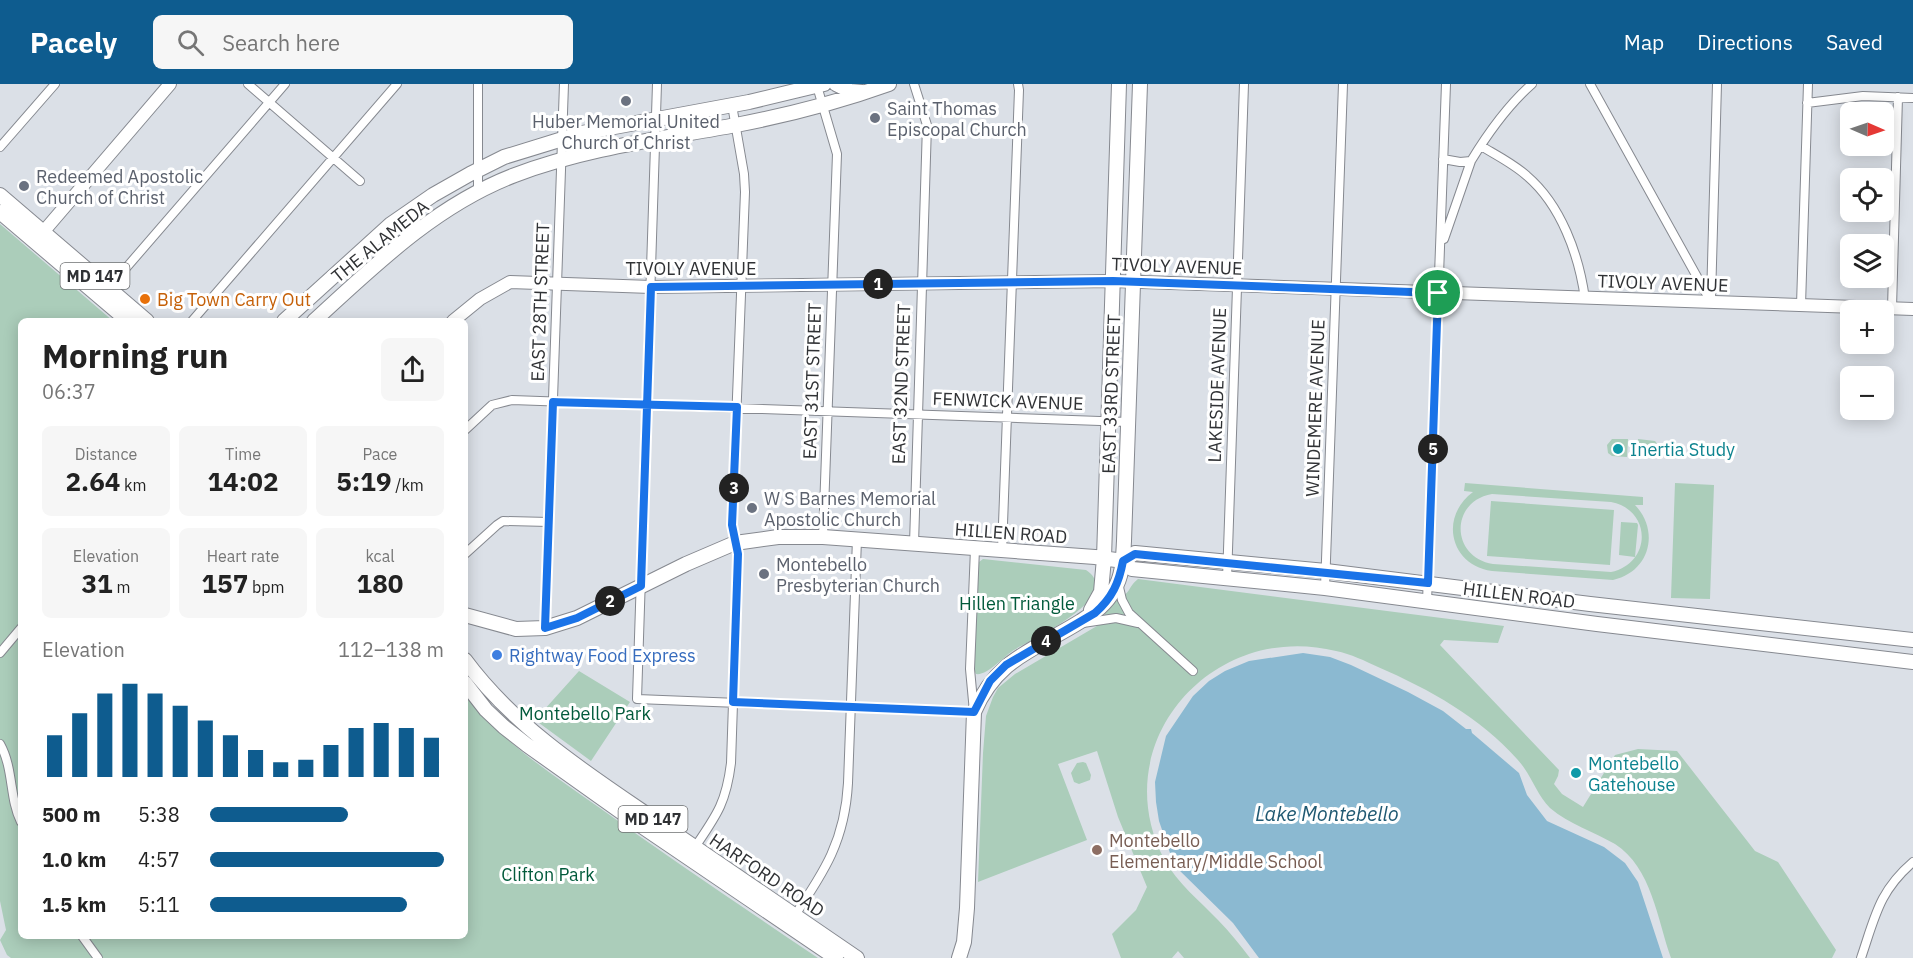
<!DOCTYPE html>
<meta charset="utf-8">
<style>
:root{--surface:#fff;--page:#f6f6f6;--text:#222;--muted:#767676;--accent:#0e5c8f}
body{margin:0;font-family:"IBM Plex Sans",sans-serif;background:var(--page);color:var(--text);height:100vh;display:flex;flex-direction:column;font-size:22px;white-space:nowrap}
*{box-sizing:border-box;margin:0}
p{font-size:20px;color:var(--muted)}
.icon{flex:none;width:33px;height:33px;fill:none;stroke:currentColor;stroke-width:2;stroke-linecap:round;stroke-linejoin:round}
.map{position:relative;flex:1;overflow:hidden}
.panel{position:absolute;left:18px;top:234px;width:450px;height:621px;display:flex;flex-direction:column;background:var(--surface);border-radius:9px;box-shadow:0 3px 15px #0003}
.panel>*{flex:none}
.needle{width:39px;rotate:92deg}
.buttons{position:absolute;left:1840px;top:18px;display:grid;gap:12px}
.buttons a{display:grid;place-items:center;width:54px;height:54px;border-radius:9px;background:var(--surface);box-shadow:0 3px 15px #0003;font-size:30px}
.pin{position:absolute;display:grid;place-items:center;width:51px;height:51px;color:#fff;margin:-26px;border:3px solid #fff;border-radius:50%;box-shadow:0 2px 6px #0007}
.km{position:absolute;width:30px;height:30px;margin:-15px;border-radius:50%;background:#222;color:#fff;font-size:16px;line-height:30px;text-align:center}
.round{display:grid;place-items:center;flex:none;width:63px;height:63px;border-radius:9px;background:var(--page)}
.summary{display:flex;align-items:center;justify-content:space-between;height:102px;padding:0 24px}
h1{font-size:33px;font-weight:800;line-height:45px}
.stats{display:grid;grid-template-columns:repeat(3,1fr);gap:9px;height:102px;padding:6px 24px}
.stats div{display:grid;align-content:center;border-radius:9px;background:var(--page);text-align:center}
.stats b{font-size:26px;font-weight:800}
.stats small{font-size:16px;font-weight:400}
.stats p{font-size:16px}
.chart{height:168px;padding:12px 24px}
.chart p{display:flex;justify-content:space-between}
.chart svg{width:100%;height:108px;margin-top:6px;stroke:var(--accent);stroke-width:6}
ul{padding:0 24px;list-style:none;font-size:20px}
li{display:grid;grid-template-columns:96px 72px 1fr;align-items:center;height:45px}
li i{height:15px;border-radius:8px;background:var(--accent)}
header{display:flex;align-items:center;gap:36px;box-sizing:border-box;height:84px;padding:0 30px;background:var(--accent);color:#fff}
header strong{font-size:28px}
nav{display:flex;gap:33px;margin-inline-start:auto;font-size:21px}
.search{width:420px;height:54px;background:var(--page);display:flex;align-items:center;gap:15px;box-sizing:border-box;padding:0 21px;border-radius:9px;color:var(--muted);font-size:22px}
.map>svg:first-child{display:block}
</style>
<header>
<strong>Pacely</strong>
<div class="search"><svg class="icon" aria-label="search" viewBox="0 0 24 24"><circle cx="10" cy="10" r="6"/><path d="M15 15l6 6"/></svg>Search here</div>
<nav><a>Map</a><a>Directions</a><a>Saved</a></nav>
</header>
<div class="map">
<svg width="1913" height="874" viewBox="0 0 1913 874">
<rect width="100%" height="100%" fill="#dbe0e7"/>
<path fill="#abcdba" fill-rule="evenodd" d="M0,140L113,237H21V852H465V611C501,657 550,689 597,722C669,774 744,824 818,874H11L7,871L0,856L6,846L0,817Z
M1612,355H1628L1627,373L1612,372L1608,369L1607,361Z
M1638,355L1655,357L1659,362L1658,370L1651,374H1637Z
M1465,399L1643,413V421H1635C1660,447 1650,488 1613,496L1492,487C1450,481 1439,433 1473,408L1464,407ZM1492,410L1611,418C1652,426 1652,479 1611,488L1493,480C1450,473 1450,417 1492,410Z
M1675,399L1714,401L1710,515L1671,514Z
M1491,417L1614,426L1610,481L1487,472Z
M1621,438L1637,439L1638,441L1635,473L1619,471Z
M983,475L1086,486C1126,512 1033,555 1014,566C1004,572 987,592 976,590L973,584L979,478Z
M1138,495L1504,542L1498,559L1444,556L1440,561L1559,686L1558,692L1554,700L1562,710L1583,723L1615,671L1638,665L1677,667L1755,767L1778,778L1836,866L1832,874H1671C1657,835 1652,784 1615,760C1594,748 1569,740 1550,724C1536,710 1531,690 1517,675C1481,634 1429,605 1378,583C1365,577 1351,570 1336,567C1213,536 1104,659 1164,775C1178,800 1199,816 1218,836C1230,848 1240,861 1250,874H1184L1178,867L1172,874H1121L1112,850L1136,826L1147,803L1118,733L1097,667L1058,680L1087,756L978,798L983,669L986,632L993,613L998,604L1015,590L1102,539C1106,516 1119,520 1129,506C1132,501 1133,499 1138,495Z
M579,587L630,618L591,677L535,636Z
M1083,678L1086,679L1091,691L1090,696L1079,700L1074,698L1071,689L1077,679Z"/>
<path fill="#8bb9d1" d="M1303,569L1330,573L1351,581L1408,608L1443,627L1466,645H1471L1472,649L1519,689L1527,711L1547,737L1604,763L1625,779L1638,798L1663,874H1259L1233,839L1177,784L1170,769L1159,737L1156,718L1155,698L1166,652L1193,612L1209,597L1225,587L1249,577Z"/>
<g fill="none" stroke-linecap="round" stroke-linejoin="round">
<defs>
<path id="street" d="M248,0L360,97
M657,0L637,615L974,628L970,585L975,465
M1590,0L1711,218
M817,2L837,70L823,453
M1807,19L1863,12L1913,14
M1481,62C1496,71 1514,80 1527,92C1561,121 1579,171 1585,215
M0,63L55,0
M1443,75L1460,78L1471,77C1488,49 1507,22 1532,0
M478,108V0
M1444,155L1471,77
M107,206L285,0
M1711,215L1717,0
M1801,221L1808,0
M1892,224L1898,13
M192,237L397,0
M465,346L492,321L512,316L1128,338
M914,460L927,41L914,0
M1002,467L1019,6L1018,0
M465,470L497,441L503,437L549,438
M1227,495L1244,0
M1118,499L1122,516L1129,529L1193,587
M1325,504L1343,0
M1427,518L1446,0
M1083,539L1116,534L1138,539
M545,544L564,0
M0,569L21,544
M0,660C14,685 9,714 21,738
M693,766C716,732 726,720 731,679L738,470L732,441L745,108L744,90L732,21
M793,834C825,787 845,756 848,699L857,455
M82,852L98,874
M1861,874C1875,833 1879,807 1913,778"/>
<path id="secondary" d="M38,154L170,0
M453,237L480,215L510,198L651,203L1113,197L1913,225"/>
<path id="primary" d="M836,0L850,7L862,8
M0,111L147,237
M0,128L128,237
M284,237L391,140L433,111L470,90L504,73L582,49L749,18L824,0
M314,237C375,181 436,121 515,91C586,64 661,55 736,41C788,31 839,18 889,0
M1123,477L1135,469L1326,487L1590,520L1913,556
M1091,526L1101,508L1104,474L1119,0
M465,531L516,545L545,544L577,534L686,480L735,459L778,453H823L1095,473L1123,477L1132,485L1325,504L1597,540L1913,578
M465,576C515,644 589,691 658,738C725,784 791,829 857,874
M465,599L486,626L504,643L527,661L631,735L836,874
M959,874L964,858L967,824L974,628C997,574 1035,566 1081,537C1095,528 1106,521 1114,506C1123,491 1123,474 1124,457L1140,0"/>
</defs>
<use href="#street" stroke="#868990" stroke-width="10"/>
<use href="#secondary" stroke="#868990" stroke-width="14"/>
<use href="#primary" stroke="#868990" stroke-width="16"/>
<use href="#street" stroke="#fff" stroke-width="8"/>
<use href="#secondary" stroke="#fff" stroke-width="12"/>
<use href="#primary" stroke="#fff" stroke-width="14"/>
</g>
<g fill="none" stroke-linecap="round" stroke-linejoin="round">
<defs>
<path id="route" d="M1438,209L1113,197L651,203L641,502L577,534L545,544L553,318C614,320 675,321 737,323L732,441L738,470L733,618L974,628L990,597L1006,581L1095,529C1112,514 1119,499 1123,477L1135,470L1428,499L1438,209"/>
</defs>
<use href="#route" stroke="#fff" stroke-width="12"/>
<use href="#route" stroke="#1a73e8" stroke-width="8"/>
</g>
<g fill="#6b7280" stroke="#fff" stroke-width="2">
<circle cx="626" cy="17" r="6"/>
<circle cx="875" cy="34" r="6"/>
<circle cx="24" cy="102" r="6"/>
<circle cx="752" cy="424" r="6"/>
<circle cx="764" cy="490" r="6"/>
</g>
<circle fill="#e8710a" stroke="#fff" stroke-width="2" cx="145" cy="215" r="6"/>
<g fill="#0f9aa8" stroke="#fff" stroke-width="2">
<circle cx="1618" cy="365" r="6"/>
<circle cx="1576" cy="689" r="6"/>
</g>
<circle fill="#3f7fe0" stroke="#fff" stroke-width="2" cx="497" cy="571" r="6"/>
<circle fill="#8d6e63" stroke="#fff" stroke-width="2" cx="1097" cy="766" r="6"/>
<g text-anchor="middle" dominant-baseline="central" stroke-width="6" stroke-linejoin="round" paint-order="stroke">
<g fill="#fff" stroke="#6e7072" stroke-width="1.5">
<rect x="60.5" y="179" width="69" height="26" rx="4.5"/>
<rect x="618.5" y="722" width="69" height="26" rx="4.5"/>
</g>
<g font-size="16" font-weight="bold" fill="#303235">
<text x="95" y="192">MD 147</text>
<text x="653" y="735">MD 147</text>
</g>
<g font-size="18" fill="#5b616d" stroke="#fff" text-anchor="start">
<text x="887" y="24">Saint Thomas<tspan x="887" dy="21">Episcopal Church</tspan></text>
<text x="626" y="37" text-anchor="middle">Huber Memorial United<tspan x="626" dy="21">Church of Christ</tspan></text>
<text x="36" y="92">Redeemed Apostolic<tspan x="36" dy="21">Church of Christ</tspan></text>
<text x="764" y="414">W S Barnes Memorial<tspan x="764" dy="21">Apostolic Church</tspan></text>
<text x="776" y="480">Montebello<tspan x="776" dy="21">Presbyterian Church</tspan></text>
</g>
<g font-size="18" fill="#303235" stroke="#fff">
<text transform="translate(380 157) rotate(-39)">THE ALAMEDA</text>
<text transform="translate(1177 182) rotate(2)">TIVOLY AVENUE</text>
<text x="691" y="184">TIVOLY AVENUE</text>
<text transform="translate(1663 199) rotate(2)">TIVOLY AVENUE</text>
<text transform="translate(540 218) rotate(-88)">EAST 28TH STREET</text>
<text transform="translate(812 297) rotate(-88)">EAST 31ST STREET</text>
<text transform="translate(901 300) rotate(-88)">EAST 32ND STREET</text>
<text transform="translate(1217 301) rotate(-88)">LAKESIDE AVENUE</text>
<text transform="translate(1111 310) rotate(-88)">EAST 33RD STREET</text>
<text transform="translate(1008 317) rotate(2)">FENWICK AVENUE</text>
<text transform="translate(1315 324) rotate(-88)">WINDEMERE AVENUE</text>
<text transform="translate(1011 449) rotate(4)">HILLEN ROAD</text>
<text transform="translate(1519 511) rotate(7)">HILLEN ROAD</text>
<text transform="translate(767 791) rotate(34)">HARFORD ROAD</text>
</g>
<g font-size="18" fill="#c56008" stroke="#fff" text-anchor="start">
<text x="157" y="215">Big Town Carry Out</text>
</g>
<g font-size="18" fill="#0d838f" stroke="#fff" text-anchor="start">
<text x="1630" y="365">Inertia Study</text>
<text x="1588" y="679">Montebello<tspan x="1588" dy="21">Gatehouse</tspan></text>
</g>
<g font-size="18" fill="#025a3b" stroke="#fff">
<text x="1017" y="519">Hillen Triangle</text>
<text x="585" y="629">Montebello Park</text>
<text x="548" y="790">Clifton Park</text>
</g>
<g font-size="18" fill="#366cbe" stroke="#fff" text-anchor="start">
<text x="509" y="571">Rightway Food Express</text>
</g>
<g font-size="18" fill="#785e54" stroke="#fff" text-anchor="start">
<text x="1109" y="756">Montebello<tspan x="1109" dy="21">Elementary/Middle School</tspan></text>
</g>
<g font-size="20" font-style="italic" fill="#205972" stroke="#fff">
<text x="1327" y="729">Lake Montebello</text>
</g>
</g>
</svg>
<div class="buttons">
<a><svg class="needle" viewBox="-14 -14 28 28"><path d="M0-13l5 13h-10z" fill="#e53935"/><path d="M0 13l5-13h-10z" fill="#767676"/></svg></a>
<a><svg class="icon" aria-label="locate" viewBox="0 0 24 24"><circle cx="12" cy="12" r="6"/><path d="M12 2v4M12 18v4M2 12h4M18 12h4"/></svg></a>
<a><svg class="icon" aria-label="layers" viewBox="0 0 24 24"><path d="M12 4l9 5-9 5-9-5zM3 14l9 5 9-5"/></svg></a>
<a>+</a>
<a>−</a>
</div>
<div class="pin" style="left:1438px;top:209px;background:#1e9e55"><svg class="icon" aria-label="arrive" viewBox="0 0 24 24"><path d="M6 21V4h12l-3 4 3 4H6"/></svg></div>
<b class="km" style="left:878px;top:200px">1</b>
<b class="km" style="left:610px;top:517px">2</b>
<b class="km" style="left:734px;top:404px">3</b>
<b class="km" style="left:1046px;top:557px">4</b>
<b class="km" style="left:1433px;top:365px">5</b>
<section class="panel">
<div class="summary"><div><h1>Morning run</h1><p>06:37</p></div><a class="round"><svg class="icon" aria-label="share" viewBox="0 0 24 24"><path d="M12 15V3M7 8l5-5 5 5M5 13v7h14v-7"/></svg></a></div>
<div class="stats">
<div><p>Distance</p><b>2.64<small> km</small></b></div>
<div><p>Time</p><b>14:02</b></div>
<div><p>Pace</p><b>5:19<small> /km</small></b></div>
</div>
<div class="stats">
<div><p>Elevation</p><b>31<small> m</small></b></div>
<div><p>Heart rate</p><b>157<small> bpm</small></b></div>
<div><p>kcal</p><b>180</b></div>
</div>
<div class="chart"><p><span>Elevation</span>112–138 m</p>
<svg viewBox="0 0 160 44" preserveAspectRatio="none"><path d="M5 44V27M15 44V18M25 44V10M35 44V6M45 44V10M55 44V15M65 44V21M75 44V27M85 44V33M95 44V38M105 44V37M115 44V31M125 44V24M135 44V22M145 44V24M155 44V28"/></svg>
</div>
<ul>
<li><b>500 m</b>5:38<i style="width:59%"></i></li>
<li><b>1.0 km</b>4:57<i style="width:100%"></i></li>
<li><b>1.5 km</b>5:11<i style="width:84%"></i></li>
</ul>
</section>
</div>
